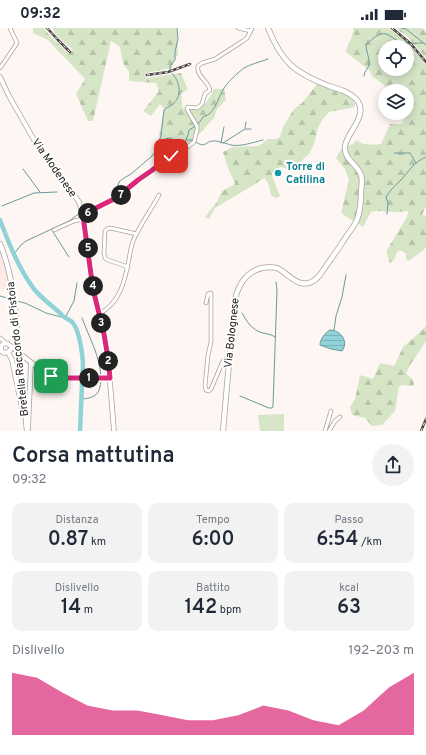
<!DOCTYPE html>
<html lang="it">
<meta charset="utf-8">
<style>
:root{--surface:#fff;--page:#f2f2f3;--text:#1f2937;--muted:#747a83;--accent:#db2777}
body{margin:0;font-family:Overpass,sans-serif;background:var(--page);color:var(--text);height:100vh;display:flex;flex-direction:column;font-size:15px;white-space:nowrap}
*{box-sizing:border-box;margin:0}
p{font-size:13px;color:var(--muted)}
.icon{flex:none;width:22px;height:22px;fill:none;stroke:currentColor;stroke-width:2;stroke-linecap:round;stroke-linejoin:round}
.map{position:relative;height:403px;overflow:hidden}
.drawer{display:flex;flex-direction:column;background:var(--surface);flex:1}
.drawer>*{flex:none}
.buttons{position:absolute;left:378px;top:12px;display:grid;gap:8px}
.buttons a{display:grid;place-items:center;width:36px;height:36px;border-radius:50%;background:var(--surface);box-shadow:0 2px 10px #0003;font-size:20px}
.pin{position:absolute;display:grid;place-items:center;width:34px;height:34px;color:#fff;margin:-17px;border-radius:8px;box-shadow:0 2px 6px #0006}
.km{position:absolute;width:20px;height:20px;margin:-10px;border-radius:50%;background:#222;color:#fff;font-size:11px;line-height:20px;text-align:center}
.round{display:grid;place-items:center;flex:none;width:42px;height:42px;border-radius:21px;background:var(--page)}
.headline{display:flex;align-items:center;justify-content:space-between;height:68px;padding:0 12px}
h1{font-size:22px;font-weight:600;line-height:30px}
.figures{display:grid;grid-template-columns:repeat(3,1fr);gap:6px;height:68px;padding:4px 12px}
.figures div{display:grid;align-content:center;border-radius:10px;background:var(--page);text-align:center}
.figures b{font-size:20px;font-weight:600}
.figures small{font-size:11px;font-weight:400}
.figures p{font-size:11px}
.chart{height:112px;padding:8px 12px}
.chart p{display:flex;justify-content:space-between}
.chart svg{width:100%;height:72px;margin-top:4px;fill:var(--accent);opacity:.7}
.status{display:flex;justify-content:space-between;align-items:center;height:28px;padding:0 20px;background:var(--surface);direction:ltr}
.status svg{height:11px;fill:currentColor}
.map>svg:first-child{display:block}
</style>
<div class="status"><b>09:32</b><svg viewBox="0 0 49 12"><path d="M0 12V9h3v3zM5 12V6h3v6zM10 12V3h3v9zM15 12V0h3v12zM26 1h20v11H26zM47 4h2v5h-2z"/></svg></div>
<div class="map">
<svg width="426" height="403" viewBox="0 0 426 403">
<defs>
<pattern id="forest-firs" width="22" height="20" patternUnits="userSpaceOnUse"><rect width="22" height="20" fill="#d7e5c7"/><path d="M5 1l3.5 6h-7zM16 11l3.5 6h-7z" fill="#b8c4aa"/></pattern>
<pattern id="water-rules" width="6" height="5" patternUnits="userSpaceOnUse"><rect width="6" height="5" fill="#8fd2d7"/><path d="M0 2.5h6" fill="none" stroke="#7bb4b8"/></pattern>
</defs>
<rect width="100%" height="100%" fill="#fef6f2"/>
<path fill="#fee9e5" d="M0,221L7,241L10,263L0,261Z"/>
<path fill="url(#forest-firs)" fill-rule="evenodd" d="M33,0H44L50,8L69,26L73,22L56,7L52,0H177L178,27L174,32L172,40L146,45V50L181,45L188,62L181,65L183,81C202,79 205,80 214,61H224L226,72L217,81L214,90L192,114L181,119L169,111L160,121L157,120L164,81L160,76L151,88L143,83L159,63L156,55L129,53V44L123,35L120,19L111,13L93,93H88L76,66L85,51L48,12L33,5Z
M353,0H389L406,13L424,34L426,37V178L422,187L426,188V219L422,223L409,233L406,231V226L401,222L397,224L394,232L390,235L387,226V222L407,189L408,183L398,184L375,183L371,184L363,199L341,185L349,152L345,141L336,130L342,120L353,116L356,112C365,118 370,117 381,116L390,96H402L408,84H407V63H389L383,56L373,49L369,42L346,24C347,15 354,10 353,0ZM385,19H407V41H385Z
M395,0H422L426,4V30L407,8Z
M318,55L344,63L355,75V79L329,84L322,92L318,100L315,113L310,125L291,142L281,139C277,141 272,142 272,148L280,168L276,170L272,168L268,155L264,150L252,158L215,180L209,191L205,189L217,174L222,163L235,156L232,149L228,140L223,124L233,119L259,118L268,111H275L280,109L283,99L294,81L302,75Z
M426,298V313L410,337L406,346C411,349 413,351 414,356L413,358L402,357L399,359L395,383L382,397L372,398L365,390L352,387L350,379L355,371L360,347L373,351L380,335L394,338L403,319L417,307Z"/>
<path fill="#d7e5c7" d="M284,386V403H260L258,387Z"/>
<path fill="url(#water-rules)" stroke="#6c9a9d" d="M330,302C341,302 349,314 342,323L331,321L320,317C320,311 325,305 330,302Z"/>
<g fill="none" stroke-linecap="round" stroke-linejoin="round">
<path stroke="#6c9a9d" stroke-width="1" d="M401,0L406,1L426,17
M170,42V38L175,32V24L178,11L177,0
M364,48C364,43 368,41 369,37C370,30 366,24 366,17C372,11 382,1 390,8C394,10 396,13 401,14C408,16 416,15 423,15
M245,100L246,94
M186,112H193
M196,114C205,121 206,113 213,113C214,112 228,116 231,117C241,119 254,114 263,112
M221,115L224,99
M223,115L245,101H251
M159,118V113L161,108L164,82C167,79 169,79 172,77C183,68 180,54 172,45
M394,125H410L416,135
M23,141L40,164
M117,160L119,154L124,150L131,146L152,128L155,124L161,114L165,111L170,110L178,114H185L188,107L189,102L194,99L196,96L199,95L203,89C218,85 218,64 228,55C231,51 240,43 244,40C251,36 260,34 268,31
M2,178L34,165L57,164
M387,186L388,175L386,169C390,162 395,158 401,152C408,144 415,133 426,129
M53,204L69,229
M14,226L21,217L26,213L69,193L80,185
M0,268L11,271
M16,273L25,275L46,285L65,290L74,273L77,255
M242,285C247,294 252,302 263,305C267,306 271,306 275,309
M82,290C89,309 100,328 101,349
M334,302L336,288L342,269L346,247
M240,368L269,380H272L273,378L277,262L276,254
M82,371C96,370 100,366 101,352"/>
<path stroke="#8fd2d7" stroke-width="4.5" d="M0,192C9,216 19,241 34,261C42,271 54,279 63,288C66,291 71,292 73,295C79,303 82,324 83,334L80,403"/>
<defs>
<path id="street" d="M238,0L251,3
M0,40L7,30L17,15L10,0
M83,188L90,183L116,170L138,152L171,128L185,121L194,114L197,102V98L188,83L187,80L188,79L197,80L200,78L202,76L205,66L210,62C208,53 196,48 198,38L202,35L215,31L243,13L247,10L252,0
M54,202L74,193L83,191
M128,239L108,232L105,230L104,225L105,203L107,201L110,200L137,206
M206,275L208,266L211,265V314L208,327L205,358L206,362L209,363L211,361L223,333L229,327
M99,286C120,275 125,253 129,231C130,225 131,219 133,213C140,197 151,182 159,167
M0,310L6,315
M47,347L53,354L56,359
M325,403L331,383
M329,403L335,393L340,389"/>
<path id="secondary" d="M0,49L9,68L37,117L79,174L83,188L93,261L104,306L108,330L114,403
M10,322L8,324L12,332L23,385
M8,324L4,325L1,323V319C2,316 5,314 8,316L47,347L57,349L110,350
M28,401L31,335"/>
<path id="primary" d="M0,216C14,249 15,284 19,319
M20,332L27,403
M223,403L234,278C236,261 244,244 262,240C267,239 272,239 277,240C286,244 292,253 301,255C309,257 315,253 320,247C327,236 335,226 342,215C347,207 353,200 357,192C360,183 361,174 361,165C361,159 363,152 361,147C357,135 344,133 345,118C347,104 370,86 356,71C349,64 339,61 329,58C295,45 282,35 268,0"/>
</defs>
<use href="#street" stroke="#aba29d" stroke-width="4.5"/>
<use href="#secondary" stroke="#aba29d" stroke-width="5.5"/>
<use href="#primary" stroke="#aba29d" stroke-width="6"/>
<use href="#street" stroke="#fff" stroke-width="3"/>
<use href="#secondary" stroke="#fff" stroke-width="4"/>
<use href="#primary" stroke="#fff" stroke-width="4.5"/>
<defs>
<path id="rail" d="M47,0L58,12L70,24
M392,0L411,16L426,34
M147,47L168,44L190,36
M421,403L426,391"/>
</defs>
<use href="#rail" stroke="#494543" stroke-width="2.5"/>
<use href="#rail" stroke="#fff" stroke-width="1" stroke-dasharray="3" stroke-linecap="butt"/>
<defs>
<path id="primary-bridge" d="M19,319L20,332"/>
</defs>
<use href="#primary-bridge" stroke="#aba29d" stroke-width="6" stroke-linecap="butt"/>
<use href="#primary-bridge" stroke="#fff" stroke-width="4.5"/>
</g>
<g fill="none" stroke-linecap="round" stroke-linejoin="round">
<defs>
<path id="route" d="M51,348L60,350H110L108,330L104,306L93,261L83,188L90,183L116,170L138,152L151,143L171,128"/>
</defs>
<use href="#route" stroke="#fff" stroke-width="8"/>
<use href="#route" stroke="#db2777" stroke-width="5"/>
</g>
<circle fill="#0f9aa8" stroke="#fff" stroke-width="1.5" cx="278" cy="145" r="4"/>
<g text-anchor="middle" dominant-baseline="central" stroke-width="4" stroke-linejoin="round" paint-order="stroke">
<g font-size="11" font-weight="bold" fill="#0d838f" stroke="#fff" text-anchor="start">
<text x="286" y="139">Torre di<tspan x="286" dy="13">Catilina</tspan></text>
</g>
<g font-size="11" fill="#1c1917" stroke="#fff">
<text transform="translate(54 140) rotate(55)">Via Modenese</text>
<text transform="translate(232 305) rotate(-84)">Via Bolognese</text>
<text transform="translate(18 321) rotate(-96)">Bretella Raccordo di Pistoia</text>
</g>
</g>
</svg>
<div class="buttons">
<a><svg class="icon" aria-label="locate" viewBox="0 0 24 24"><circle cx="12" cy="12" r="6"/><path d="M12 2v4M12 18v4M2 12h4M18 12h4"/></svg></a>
<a><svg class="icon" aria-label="layers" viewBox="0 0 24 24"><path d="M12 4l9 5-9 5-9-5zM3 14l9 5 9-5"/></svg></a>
</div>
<div class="pin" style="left:51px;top:348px;background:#1e9e55"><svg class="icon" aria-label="arrive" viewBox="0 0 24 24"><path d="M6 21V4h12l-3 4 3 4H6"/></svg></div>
<div class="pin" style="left:171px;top:128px;background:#d93025"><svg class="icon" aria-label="check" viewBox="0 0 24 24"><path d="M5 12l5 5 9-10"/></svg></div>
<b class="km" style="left:89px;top:350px">1</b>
<b class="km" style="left:108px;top:333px">2</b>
<b class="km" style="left:101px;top:295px">3</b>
<b class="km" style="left:93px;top:258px">4</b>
<b class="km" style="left:88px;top:220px">5</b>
<b class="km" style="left:88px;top:185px">6</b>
<b class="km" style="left:121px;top:167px">7</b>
</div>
<section class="drawer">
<div class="headline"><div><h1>Corsa mattutina</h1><p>09:32</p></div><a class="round"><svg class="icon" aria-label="share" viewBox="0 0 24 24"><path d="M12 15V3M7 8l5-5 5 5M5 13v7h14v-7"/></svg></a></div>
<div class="figures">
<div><p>Distanza</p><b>0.87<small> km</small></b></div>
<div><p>Tempo</p><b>6:00</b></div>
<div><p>Passo</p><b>6:54<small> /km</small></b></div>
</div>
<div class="figures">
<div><p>Dislivello</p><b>14<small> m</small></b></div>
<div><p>Battito</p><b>142<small> bpm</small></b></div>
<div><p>kcal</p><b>63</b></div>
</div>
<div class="chart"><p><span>Dislivello</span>192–203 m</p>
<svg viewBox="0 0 160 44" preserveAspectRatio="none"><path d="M0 44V6L10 9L20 18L30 26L40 29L50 29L60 32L70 35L80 35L90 32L100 26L110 29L120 35L130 38L140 29L150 15L160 6V44z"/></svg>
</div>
</section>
